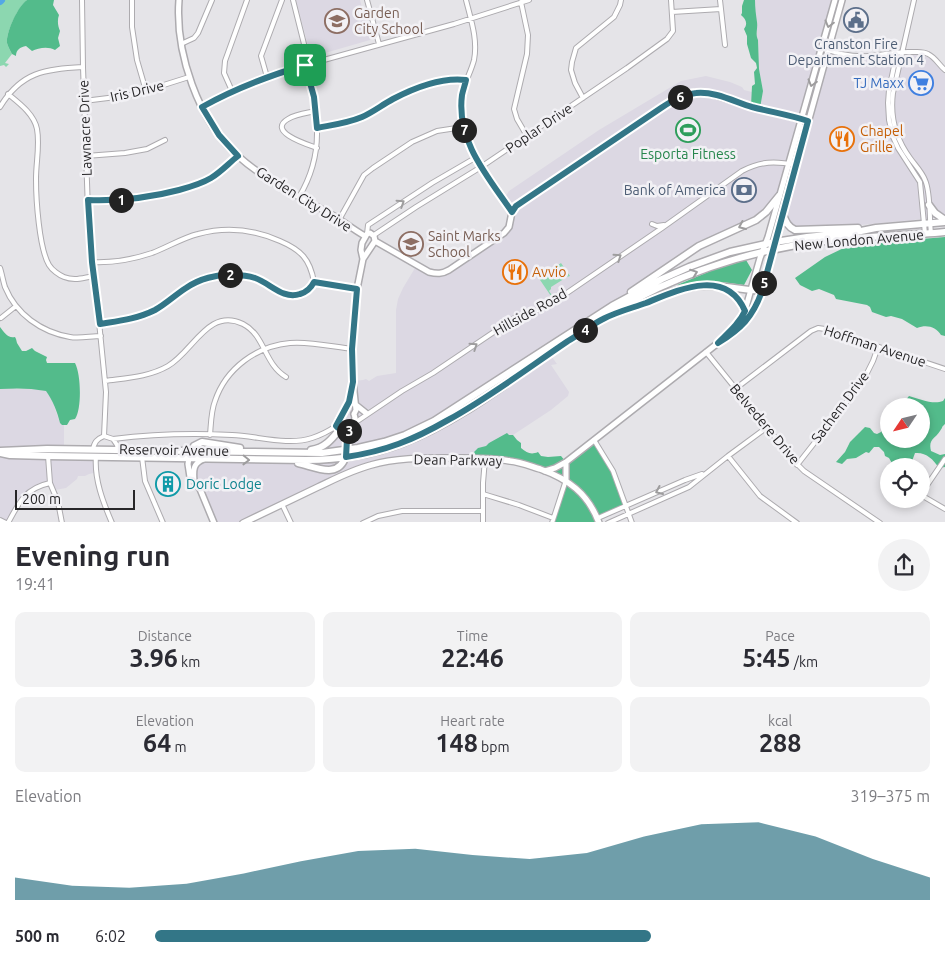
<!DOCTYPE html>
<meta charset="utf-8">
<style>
:root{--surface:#fff;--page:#f2f2f3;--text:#2b2b33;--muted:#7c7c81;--accent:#337687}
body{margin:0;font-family:Ubuntu,sans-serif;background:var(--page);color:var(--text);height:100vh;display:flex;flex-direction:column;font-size:19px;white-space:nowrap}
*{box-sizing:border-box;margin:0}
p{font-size:16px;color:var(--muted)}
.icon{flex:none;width:28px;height:28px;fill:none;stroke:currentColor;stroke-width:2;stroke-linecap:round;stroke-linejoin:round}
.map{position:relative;height:522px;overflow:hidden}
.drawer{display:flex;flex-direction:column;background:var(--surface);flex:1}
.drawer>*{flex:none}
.needle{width:32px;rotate:235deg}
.controls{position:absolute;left:880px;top:398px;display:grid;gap:10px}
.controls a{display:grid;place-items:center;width:50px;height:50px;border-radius:50%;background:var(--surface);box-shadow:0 2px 8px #0003;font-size:25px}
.scale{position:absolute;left:15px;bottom:12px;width:120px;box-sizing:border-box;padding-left:5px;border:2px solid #272628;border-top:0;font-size:14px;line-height:18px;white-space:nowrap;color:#272628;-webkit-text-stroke:4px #f2f1f5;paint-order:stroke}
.pin{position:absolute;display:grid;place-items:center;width:42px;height:42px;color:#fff;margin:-21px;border-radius:10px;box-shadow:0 2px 8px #0006}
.km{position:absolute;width:25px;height:25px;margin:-12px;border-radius:50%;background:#222;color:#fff;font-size:14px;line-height:25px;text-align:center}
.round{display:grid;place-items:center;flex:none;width:52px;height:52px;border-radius:26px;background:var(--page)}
.head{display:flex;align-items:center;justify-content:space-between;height:85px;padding:0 15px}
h1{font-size:28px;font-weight:700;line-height:38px}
.metrics{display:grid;grid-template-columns:repeat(3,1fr);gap:8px;height:85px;padding:5px 15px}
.metrics div{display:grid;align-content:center;border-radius:10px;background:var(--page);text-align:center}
.metrics b{font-size:25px;font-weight:700}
.metrics small{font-size:14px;font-weight:400}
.metrics p{font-size:14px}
.chart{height:140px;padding:10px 15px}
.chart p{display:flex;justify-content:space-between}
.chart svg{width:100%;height:90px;margin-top:5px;fill:var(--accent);opacity:.7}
ul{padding:0 15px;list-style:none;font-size:16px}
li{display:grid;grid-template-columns:80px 60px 1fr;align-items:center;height:38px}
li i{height:12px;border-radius:6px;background:var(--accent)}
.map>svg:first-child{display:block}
</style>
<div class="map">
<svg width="945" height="523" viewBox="0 0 945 523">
<rect width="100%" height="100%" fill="#e5e4e8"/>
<path fill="#dcd8e3" d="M296,0H360L370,40L311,57Z
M755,0H834L824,49L847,55H869L894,50L897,51V57L915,54L930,58L945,74V217L797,231L787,224L784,205L785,195L783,189L759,217L730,231L636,287L601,313L549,353L557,364L551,365L569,392L568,396L551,410L513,435H509L486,446L478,448L474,457L376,463L243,522L213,523L193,483L188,455L189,451L199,442L240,449L308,452L335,436L339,421L342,417L354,381L363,380L366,379L369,381L377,376L396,373V310L398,299L403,288L415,268L417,266L435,273L454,266L509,227L515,206H510L504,199L509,191L599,130L681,81L706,76L730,82L742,87L744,90L752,92L763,91L759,69L758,40L756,36L757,23L755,13Z
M13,388L19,389L27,388L46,391L53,401L55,409L60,423L64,425V449L94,451L98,472L89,474L85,476H78L77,479L66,488L55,490L52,480L25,494L8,522L0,520V389Z"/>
<path fill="#8cd7b0" d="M0,0H27C18,7 6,32 7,43C8,47 10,50 12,54L5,63L9,64L6,67L4,65L0,66Z
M561,263L570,276L567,277L551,287V289L549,291L554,298L553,299L538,277L542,276Z"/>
<path fill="#53bb8b" d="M27,0H54L53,5L59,15C57,20 58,27 60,31L58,38L60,46L55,50C48,46 38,48 32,51L26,46C20,47 16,50 16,56L12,54C10,50 8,47 7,43C6,32 18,6 27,0Z
M744,0H755C755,8 756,15 757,22C758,29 755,34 758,40L759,69L763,91L760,108L751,106L752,86L755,84L754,72L757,68L756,63L751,58L747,44V36L744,29C748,24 746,19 741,15L742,13V6Z
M945,237V336L941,335C936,327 927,324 917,328L902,319L891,316L886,317L872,312L870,307L867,305L836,299L834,295L819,289L812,291L800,285L795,278L825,257L850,245Z
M746,260L752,270L744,285L714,281L677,285L713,270Z
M0,327C4,332 8,339 15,337L16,339L17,343L22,351H26L32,348L35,351L47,357L46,360L47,363H75C81,374 82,409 75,419L70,420L67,425H62L60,423C57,411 53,401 46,391C30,388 16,388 0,389Z
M909,396C920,399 933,405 943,401L945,398V424C939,430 945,424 940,431C935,439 928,439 931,451L940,455L945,454V467L939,468C933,459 926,452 915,453L911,464L909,466H904L901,463L893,465L889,458L885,456L884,452L879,447H874L869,453L866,452L856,458L847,459L842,464L836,462L845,452L850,442L865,427L870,428L874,433L877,434L881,432L889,422V439H921V406H901Z
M507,433L509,435H513L517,440L521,443V448C527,453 531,455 538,452L541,456L548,457L561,456L566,462L592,441L610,465L625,505L598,518L599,522H552L565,481L533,467L474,457L473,453L478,448L486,446L489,443Z"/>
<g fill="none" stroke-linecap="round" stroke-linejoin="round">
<path stroke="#53a8e5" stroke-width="8" d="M0,1L1,0"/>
<defs>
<path id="minor" d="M82,0L83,67L88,211L106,392L104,436
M132,0V27L137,60L146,91
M293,0L309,64
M367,0L379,44
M466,0C471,20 478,40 474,60C471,72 464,83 462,96C458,144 487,176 512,212
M720,0L725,45
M914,0L893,93C890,116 896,139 910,158C915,165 922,172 925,180C931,193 929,218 931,233
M521,2L528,35L527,54L514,109L517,119L527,136
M672,12L721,9
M181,44L194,38L198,33L212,0
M822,48C837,54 853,57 869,56C884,55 896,51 912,52C917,52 923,51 928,54C935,57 939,65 945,70
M897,52L889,90L888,103L889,120L893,137L898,148L920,182L925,234
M267,77L261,56L282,0
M232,91L224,73L225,61L247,0
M8,94C19,103 34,114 37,129C40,145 36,162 36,179C36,199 39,248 49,265C52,270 59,275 64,277C74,281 84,278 94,276
M583,98L575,83L571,70L572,62L576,48L614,17L620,5L621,0
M84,101L132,95L189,77
M0,107C21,72 45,69 83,67
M202,107L239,87L284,71L454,24L529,0
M316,111C307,113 296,114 288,119C266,132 309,145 317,148
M317,128C332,125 348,123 362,116C373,112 382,105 393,99C414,88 442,77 466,80
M86,156L125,153L147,149L165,140
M299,197C326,152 318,113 305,65
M87,200C120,201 151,198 182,189C192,186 202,183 211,178C221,172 229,163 238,156
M339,220L364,175L373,168L412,142L437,131L463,127
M652,224L657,226L664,225
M367,234L368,225L432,183L475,158
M374,235L416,207L481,167L627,68L667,39L673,31L671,0
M92,262C112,263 134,259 152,253C168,247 182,238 198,234C227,226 253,229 280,241C301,250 310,259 314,282L357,289
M0,268C2,274 3,281 5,287C16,314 41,332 70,337C79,339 91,336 101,336
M1,318L16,306
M100,325C118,321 137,319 155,310C166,304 175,295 186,288C199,279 217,274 233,274C239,275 249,276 255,278C270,283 283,300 300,294C307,292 311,288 314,282
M706,352L795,462L804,471L880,523
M105,381C126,378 149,377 168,366C193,352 208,307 243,324C265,335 264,364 286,377
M735,389L811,331L818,328L825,329L945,369
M353,424L402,391L433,373L516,317L541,309L561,297L662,228L742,171C761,161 775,161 796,165
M210,435C211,424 211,411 215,401C226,368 257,346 290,343C309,341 334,347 352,349
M113,439C153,434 193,433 232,435C257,436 288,446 312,438C321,435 329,431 336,426
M594,440L613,471L632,523
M93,450C94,442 97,439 104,436L113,439L117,445L118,450
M48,456L50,483L58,502L62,523
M96,456C94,479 103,502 112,523
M728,456L760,496L797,523
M142,457L145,481L163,523
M797,465L863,381L873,361L878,347
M483,494L519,505L553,518
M921,494L945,459
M921,495L945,509
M282,504L291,523
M598,518L685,480L702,474
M0,520L6,523
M8,523C19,502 26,488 50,483
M363,523L378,516L402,511H483
M483,523V483L485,459
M552,523L566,480
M608,523L689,487L728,456L766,428"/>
<path id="tertiary" d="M179,0C175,52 198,121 238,156C268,183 305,199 339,219C348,225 356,231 365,236
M375,241L429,272C437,274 442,274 449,270L504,233L509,227L512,212L516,206L668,103L686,95L703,93L714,95L752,107L808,121
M363,259L375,241
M725,339C742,329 753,315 760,296L842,0
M352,387L349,402L336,424L337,427C343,431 348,427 353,424L355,418L354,414
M356,405L366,413
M354,414L356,410L353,382L352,349L357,289L363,259L361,250L362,243L367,234L370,233L374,236L375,241
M347,450V439L350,426
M189,458L188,464L190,477L200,489L214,523
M566,462V480
M545,471L555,468L566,462L718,343L736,325L741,318L746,307L760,258L768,237L835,0
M194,481C193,470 193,463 204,459"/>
<path id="secondary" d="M243,523C268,511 293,499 318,487C335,479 352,470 371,465C395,458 421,458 446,458C467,458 489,457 510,461C520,462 530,466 540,469C568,479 588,493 599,523"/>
<path id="primary" d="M929,205L935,213L945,220
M783,215C786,222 788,227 795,230L858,228
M725,289C735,294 741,301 745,311
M631,292L699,246L756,220L766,212L779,196
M617,313C641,305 674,288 699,286C720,284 741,290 762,291
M311,450C325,448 332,439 340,429
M0,451L47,449L322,453L358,448L384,442L405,435L434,421L612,306L662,279L689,267L730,252L775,242L807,237L856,232L876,228L945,222
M191,452L194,446L202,442L240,448
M0,453L10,455L48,456L306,460C339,460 372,455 403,443C450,425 492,394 532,366C572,337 614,309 658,288C710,264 767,248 824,241C864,236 905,236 945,232
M298,463C316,467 339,480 346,455"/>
</defs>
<use href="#minor" stroke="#adabaf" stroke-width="6"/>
<use href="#tertiary" stroke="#adabaf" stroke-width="8"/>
<use href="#secondary" stroke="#adabaf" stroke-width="8"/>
<use href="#primary" stroke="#adabaf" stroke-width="9"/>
<use href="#minor" stroke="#fff" stroke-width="4"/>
<use href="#tertiary" stroke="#fff" stroke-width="5"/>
<use href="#secondary" stroke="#fff" stroke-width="5.5"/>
<use href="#primary" stroke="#fff" stroke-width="6"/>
</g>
<defs><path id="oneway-chevron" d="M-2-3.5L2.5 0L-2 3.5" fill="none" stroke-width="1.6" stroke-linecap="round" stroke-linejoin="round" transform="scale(1.25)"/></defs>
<g stroke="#9e9d9e">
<use href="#oneway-chevron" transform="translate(829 24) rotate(105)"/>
<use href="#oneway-chevron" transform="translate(812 83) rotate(106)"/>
<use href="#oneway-chevron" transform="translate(401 203) rotate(-33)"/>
<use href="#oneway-chevron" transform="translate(742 226) rotate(156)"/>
<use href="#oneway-chevron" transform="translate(618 257) rotate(-34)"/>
<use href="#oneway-chevron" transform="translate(694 273) rotate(-21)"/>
<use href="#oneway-chevron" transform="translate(474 346) rotate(-34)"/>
<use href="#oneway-chevron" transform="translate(246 460) rotate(1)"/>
<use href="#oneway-chevron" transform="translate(659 491) rotate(156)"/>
</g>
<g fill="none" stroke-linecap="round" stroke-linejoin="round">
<defs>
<path id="route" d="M305,65L314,97L317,128C332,125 348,123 362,117C373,112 382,105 393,99C414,88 442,77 466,80C465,85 463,90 462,95C456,141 488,177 512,212L516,206L661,108C673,100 683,94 696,93C715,91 735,102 752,107C771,112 790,115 808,121L762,291C753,317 741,329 718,343C728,333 739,324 745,311C726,267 678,290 646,303C632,308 616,312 603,319C591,325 580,334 568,341C528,368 490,397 448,420C413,440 386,451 346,457L347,439L350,426C345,428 340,431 336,426L349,402L353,382L352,349L357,289L314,282C311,288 307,292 300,294C283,300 270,283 255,278C249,276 239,275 233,275C217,274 199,279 186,288C175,295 166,304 155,310C137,319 118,321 100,324L92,262L88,200C119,201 149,198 179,190C190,187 201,184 211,178C221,172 229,163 238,156L219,135L202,107C236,88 268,76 305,65Z"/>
</defs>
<use href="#route" stroke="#fff" stroke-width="10"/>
<use href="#route" stroke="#337687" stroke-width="6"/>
</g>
<defs>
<symbol id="civic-ring" viewBox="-11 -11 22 22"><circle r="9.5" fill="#f2f1f5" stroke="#5c6f8a" stroke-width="1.5"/><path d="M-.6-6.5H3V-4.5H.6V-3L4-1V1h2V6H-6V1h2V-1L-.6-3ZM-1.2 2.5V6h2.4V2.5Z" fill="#5c6f8a"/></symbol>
<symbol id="school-ring" viewBox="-11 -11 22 22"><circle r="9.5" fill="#f2f1f5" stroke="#8d6e63" stroke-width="1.5"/><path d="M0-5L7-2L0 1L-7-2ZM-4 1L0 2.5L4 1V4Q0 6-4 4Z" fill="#8d6e63"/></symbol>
<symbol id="supermarket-ring" viewBox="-11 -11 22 22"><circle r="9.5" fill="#f2f1f5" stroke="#3f7fe0" stroke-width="1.5"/><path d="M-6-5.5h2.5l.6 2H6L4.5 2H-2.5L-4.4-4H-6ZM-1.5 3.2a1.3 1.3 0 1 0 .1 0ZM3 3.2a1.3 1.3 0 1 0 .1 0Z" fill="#3f7fe0"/></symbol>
<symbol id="stadium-ring" viewBox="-11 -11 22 22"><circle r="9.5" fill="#f2f1f5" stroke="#2e9e5b" stroke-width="1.5"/><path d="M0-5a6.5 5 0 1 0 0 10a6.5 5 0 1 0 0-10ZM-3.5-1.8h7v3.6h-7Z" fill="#2e9e5b"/></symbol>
<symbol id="restaurant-ring" viewBox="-11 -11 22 22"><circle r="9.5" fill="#f2f1f5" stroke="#e8710a" stroke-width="1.5"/><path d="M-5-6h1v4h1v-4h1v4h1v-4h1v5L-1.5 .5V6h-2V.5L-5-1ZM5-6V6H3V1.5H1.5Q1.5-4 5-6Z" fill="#e8710a"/></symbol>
<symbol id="bank-ring" viewBox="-11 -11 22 22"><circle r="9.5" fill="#f2f1f5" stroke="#5c6f8a" stroke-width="1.5"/><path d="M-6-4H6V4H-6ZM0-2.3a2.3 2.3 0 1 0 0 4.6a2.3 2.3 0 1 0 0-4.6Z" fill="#5c6f8a"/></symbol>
<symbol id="building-ring" viewBox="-11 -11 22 22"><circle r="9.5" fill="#f2f1f5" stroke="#0f9aa8" stroke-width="1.5"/><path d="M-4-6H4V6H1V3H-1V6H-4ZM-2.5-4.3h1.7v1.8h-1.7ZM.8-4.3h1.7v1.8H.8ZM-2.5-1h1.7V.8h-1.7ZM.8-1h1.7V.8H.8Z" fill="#0f9aa8"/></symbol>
</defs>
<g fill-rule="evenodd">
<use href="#civic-ring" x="842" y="6" width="28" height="28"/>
<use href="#school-ring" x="323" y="7" width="28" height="28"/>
<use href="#supermarket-ring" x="907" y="69" width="28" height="28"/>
<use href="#stadium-ring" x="674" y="116" width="28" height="28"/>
<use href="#restaurant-ring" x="828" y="125" width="28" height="28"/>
<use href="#bank-ring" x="730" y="176" width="28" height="28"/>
<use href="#school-ring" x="397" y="230" width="28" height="28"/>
<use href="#restaurant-ring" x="501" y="258" width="28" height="28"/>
<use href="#building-ring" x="154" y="470" width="28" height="28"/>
</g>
<g text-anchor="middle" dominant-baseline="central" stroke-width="5" stroke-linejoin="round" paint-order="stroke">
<g font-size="14" fill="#785e54" stroke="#f2f1f5" text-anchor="start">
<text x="354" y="13">Garden<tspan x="354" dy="16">City School</tspan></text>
<text x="428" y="236">Saint Marks<tspan x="428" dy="16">School</tspan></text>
</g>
<g font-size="14" fill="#4e5e75" stroke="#f2f1f5">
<text x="856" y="44">Cranston Fire<tspan x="856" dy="16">Department Station 4</tspan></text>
<text x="726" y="190" text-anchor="end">Bank of America</text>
</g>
<g font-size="14" fill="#366cbe" stroke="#f2f1f5" text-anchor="end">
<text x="904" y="83">TJ Maxx</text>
</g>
<g font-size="14" fill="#272628" stroke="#f2f1f5">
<text transform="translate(137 91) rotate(-13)">Iris Drive</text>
<text transform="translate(85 128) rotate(-92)">Lawnacre Drive</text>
<text transform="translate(539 128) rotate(-34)">Poplar Drive</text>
<text transform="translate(304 199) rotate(32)">Garden City Drive</text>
<text transform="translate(859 240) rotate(-5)">New London Avenue</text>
<text transform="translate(530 312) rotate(-29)">Hillside Road</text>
<text transform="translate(875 346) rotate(18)">Hoffman Avenue</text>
<text transform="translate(840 407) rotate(-53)">Sachem Drive</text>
<text transform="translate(765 424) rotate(50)">Belvedere Drive</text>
<text transform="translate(174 450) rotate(1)">Reservoir Avenue</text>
<text transform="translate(458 460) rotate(1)">Dean Parkway</text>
</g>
<g font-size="14" fill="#c56008" stroke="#f2f1f5" text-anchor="start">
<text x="860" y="131">Chapel<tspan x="860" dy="16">Grille</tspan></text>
<text x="532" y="272">Avvio</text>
</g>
<g font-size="14" fill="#27864d" stroke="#f2f1f5">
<text x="688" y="154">Esporta Fitness</text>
</g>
<g font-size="14" fill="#0d838f" stroke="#f2f1f5" text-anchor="start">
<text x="186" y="484">Doric Lodge</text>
</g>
</g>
</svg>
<div class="controls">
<a><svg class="needle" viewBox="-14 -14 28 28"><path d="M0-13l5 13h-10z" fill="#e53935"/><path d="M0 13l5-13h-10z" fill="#7c7c81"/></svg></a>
<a><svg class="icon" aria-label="locate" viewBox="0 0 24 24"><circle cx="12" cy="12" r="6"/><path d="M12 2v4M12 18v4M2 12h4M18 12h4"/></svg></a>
</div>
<div class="scale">200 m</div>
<div class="pin" style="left:305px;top:65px;background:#1e9e55"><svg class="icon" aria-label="arrive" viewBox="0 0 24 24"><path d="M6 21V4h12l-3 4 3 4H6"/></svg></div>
<b class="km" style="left:121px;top:200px">1</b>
<b class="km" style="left:230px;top:275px">2</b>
<b class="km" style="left:349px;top:431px">3</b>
<b class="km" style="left:585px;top:330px">4</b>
<b class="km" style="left:764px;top:283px">5</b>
<b class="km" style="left:680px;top:97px">6</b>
<b class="km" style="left:464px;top:130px">7</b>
</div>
<section class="drawer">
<div class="head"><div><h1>Evening run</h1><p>19:41</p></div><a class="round"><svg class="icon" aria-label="share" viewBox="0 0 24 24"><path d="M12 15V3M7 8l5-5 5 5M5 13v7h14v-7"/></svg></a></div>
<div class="metrics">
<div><p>Distance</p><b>3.96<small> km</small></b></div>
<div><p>Time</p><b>22:46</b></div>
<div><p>Pace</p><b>5:45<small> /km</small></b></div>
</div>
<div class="metrics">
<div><p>Elevation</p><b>64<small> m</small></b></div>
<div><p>Heart rate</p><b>148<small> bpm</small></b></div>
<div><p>kcal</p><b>288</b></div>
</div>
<div class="chart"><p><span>Elevation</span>319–375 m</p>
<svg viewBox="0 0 160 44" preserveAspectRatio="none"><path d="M0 44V33L10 37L20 38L30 36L40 31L50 25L60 20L70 19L80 22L90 24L100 21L110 13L120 7L130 6L140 13L150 24L160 33V44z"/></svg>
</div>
<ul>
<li><b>500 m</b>6:02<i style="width:64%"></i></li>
</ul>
</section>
